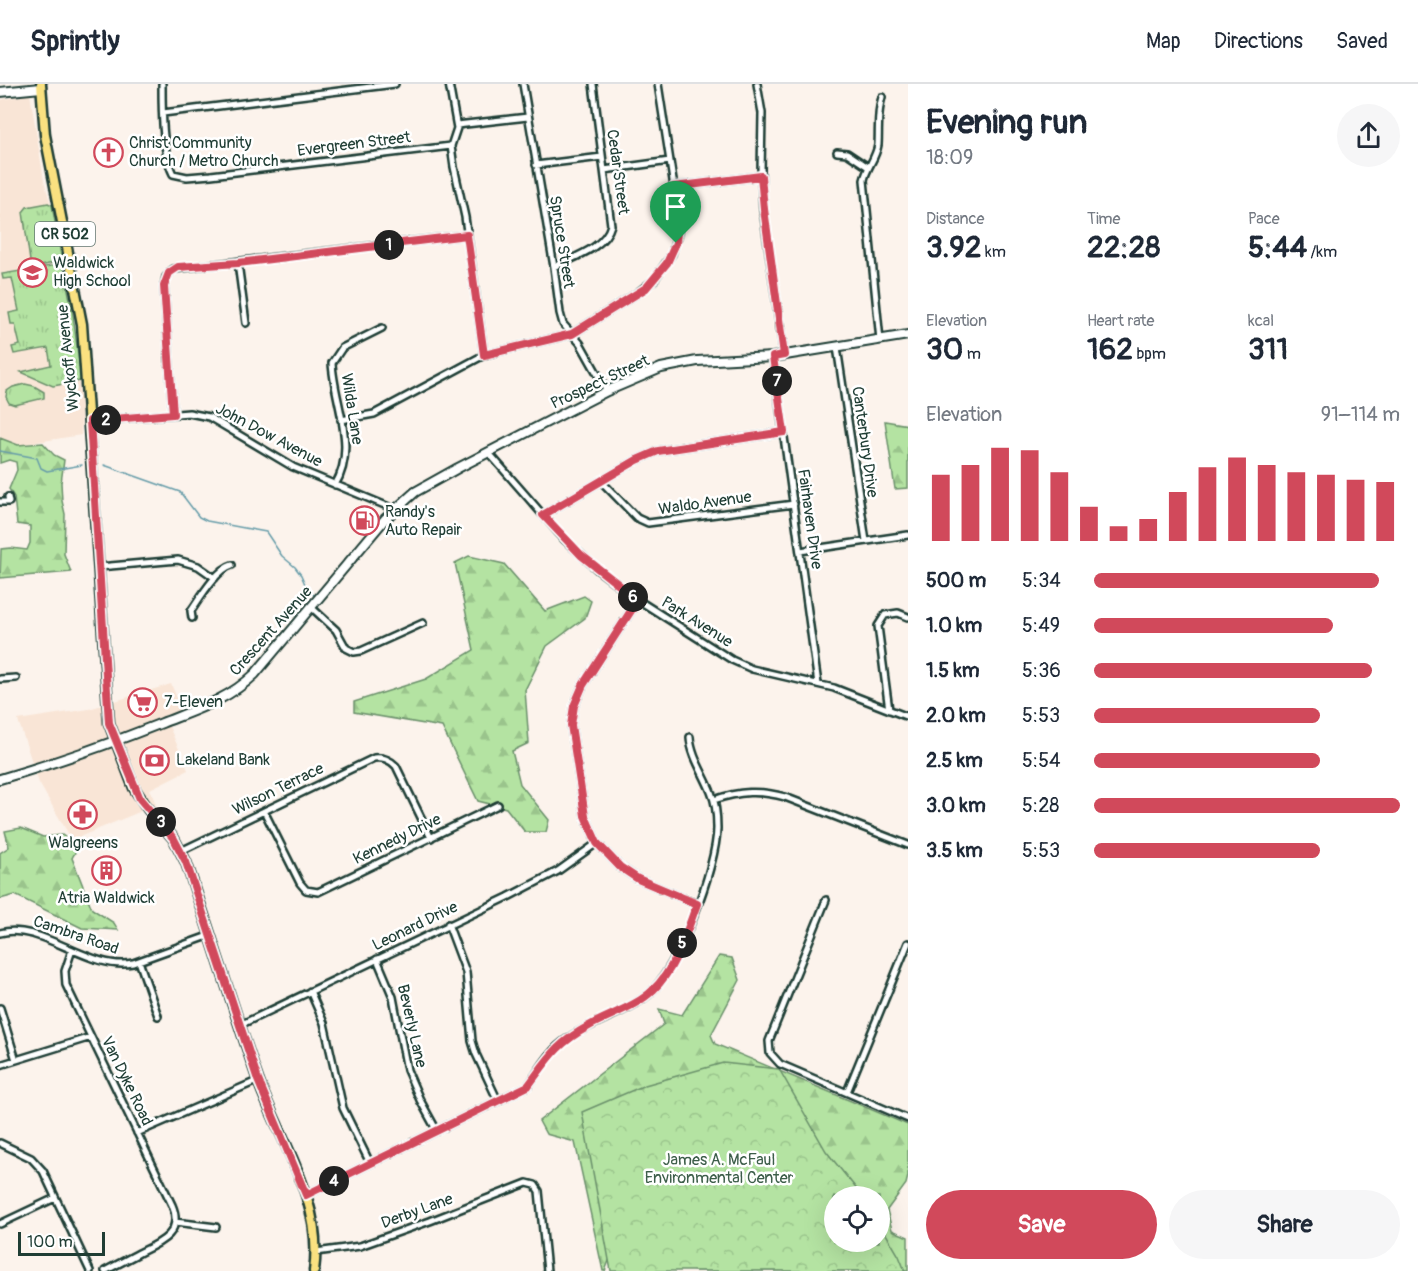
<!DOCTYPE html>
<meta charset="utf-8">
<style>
:root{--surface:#fff;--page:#f6f6f7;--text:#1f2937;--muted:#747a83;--line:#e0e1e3;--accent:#d1495b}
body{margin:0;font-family:Pangolin,sans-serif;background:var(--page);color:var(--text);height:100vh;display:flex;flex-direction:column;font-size:22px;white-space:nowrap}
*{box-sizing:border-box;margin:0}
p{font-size:20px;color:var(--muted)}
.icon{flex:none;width:33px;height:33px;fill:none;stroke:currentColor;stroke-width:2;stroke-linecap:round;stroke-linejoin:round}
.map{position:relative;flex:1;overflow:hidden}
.sheet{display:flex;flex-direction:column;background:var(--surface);width:510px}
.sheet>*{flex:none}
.fabs{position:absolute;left:824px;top:1102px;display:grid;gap:12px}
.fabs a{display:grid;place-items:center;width:66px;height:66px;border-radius:50%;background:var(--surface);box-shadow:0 6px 24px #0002;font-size:30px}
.scale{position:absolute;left:18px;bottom:15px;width:87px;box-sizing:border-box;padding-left:6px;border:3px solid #1f3d34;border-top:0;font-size:16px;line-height:21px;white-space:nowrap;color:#1f3d34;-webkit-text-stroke:4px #fff;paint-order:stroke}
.pin{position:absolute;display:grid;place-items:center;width:51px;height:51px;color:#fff;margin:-62px -26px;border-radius:50% 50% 50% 0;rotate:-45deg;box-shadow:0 0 6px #0007}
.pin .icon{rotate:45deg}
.km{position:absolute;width:30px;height:30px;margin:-15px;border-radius:50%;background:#222;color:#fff;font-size:16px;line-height:30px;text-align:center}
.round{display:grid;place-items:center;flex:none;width:63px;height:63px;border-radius:32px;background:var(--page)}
.overview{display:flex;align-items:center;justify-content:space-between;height:102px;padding:0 18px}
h1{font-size:33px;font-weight:800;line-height:45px}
.metrics{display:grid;grid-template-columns:repeat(3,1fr);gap:9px;height:102px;padding:6px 18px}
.metrics div{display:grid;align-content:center}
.metrics b{font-size:30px;font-weight:800}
.metrics small{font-size:16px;font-weight:400}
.metrics p{font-size:16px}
.chart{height:168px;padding:12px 18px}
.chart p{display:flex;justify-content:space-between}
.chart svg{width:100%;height:108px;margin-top:6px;stroke:var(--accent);stroke-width:6}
.action{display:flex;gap:12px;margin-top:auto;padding:12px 18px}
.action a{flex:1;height:69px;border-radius:36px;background:var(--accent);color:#fff;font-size:24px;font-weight:800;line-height:69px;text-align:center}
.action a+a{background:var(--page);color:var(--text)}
ul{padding:0 18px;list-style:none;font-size:20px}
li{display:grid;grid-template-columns:96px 72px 1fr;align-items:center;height:45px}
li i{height:15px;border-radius:8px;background:var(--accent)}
header{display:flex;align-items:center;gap:36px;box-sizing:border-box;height:84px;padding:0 30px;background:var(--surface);border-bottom:2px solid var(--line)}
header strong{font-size:28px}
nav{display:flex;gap:33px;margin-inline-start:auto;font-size:21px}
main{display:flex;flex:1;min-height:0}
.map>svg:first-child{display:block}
</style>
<header>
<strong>Sprintly</strong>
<nav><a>Map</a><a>Directions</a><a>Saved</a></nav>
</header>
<main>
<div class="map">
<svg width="908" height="1187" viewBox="0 0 908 1187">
<defs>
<pattern id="grass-tufts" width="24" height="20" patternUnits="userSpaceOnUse" patternTransform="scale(1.5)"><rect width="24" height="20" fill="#b4e3a2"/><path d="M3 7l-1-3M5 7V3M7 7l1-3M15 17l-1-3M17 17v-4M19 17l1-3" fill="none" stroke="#9ac48c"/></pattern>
<pattern id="forest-firs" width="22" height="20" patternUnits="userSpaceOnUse" patternTransform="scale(1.5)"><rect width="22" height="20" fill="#b4e3a2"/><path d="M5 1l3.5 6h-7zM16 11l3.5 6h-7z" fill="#9ac48c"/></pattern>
<pattern id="park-crowns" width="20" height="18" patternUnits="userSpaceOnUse" patternTransform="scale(1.5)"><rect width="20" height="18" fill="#b4e3a2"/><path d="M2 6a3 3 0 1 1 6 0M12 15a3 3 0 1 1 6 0" fill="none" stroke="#9ac48c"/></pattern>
</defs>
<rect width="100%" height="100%" fill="#fcf3ec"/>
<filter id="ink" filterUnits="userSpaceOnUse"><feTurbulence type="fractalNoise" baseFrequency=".0167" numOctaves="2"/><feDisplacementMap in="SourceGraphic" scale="12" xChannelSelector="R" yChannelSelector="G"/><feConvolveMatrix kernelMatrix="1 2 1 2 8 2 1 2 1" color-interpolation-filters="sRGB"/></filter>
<g filter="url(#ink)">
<path fill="#f9e5d6" d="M30,10L44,97L52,124L73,231L82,315L81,351L18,361L0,355V16Z
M171,600L182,625L165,633L188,686L150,705L156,721L72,756L39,699L18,636L89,625Z"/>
<path fill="url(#grass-tufts)" stroke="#6a906b" stroke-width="1.5" d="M48,119L52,121L62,177L31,184L23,128L27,123Z
M63,180L73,231L81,294L80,297L53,302L21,288L51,281L48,264L14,270L12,263L20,261L15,240H11L9,229L19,227L12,194L3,195L2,190Z
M25,300L34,302L44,308V314L15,321L9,319L6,313L7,307L13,303Z"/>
<path fill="url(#forest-firs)" stroke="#6a906b" stroke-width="1.5" fill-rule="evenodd" d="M885,337L908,341V404L895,405Z
M0,354L18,361L43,359L54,371L64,376L61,399L62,417L65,430L64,470L71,488L0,494L1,465L11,464L27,466L30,459V442L17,440L14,413L9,405L17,386L16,378L9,376L0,379Z
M469,472L504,480L545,527L584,512L591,517L585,534L547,562L525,606L529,659L512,667L520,700L549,736L546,748H525L506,724L478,717L442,643L354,628V618L426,595L474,566L455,479Z
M21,744L43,753L62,751L78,763L72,774L92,825L114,839L118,846L82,844L15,811L0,815V769L9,763L5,747Z
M719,872L732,874L740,896L711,951L715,960L908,1041V1092L906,1100L887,1126L892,1146L908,1153V1187H694L617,1156L605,1187H603L575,1058L546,1050L539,1037L664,940L659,925L682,931ZM834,1113H879V1158H834Z"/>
<path fill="url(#park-crowns)" stroke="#6a906b" stroke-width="1.5" d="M723,979L779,985L826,1067L863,1113H834V1158H879V1138L899,1172L905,1187H611L582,1028L645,1001Z"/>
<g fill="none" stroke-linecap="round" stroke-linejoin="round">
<path stroke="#669ca9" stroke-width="1.5" d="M0,367L37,374L41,384L47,387L82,381
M104,381L180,408L199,433L207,437L266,448L282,472L295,483L301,491L308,507L314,511"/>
<defs>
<path id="street" d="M162,0C162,24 162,69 173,90L187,93L211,91L451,62
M449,0L457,44L451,62L454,83L465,133L484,271
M523,0L554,183L560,229L563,240L580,259L607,307
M757,0L762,29L761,88L763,125L784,271
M163,29L395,0
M457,41L528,33
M837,68L847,69L868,83
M536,81L602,73
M604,86L670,77
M674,103L761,92
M238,179L246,239
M554,183C574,173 605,164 611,141L593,0
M880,256L864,96C867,83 876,74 878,61C879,44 877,29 882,13
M837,263L866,457
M773,273L818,600
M173,330L164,202L166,193L173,185L467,151
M341,336L374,330L484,271L572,250L636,210L654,196L672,170L678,148L674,103L658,0
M90,337L189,329L209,333L293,383L394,425
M488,368L564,455L598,486L638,516L732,576L752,585L834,604L908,633
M601,397L637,434L648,439L794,420
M335,401C358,363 334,319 332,279L342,264L382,244
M0,418H9L8,413
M543,431L637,376L658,367L784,348
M800,467L908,451
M99,483L178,476L198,482L215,494
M638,516L583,601L574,622L571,641L585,732L597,759L620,783L638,795L697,820
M311,523L336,546L346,564L354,568L361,567L423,539
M192,534L191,527C200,514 217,485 232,481
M0,595L16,594
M889,626L878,542L885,531L898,529L908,533
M714,716C739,707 760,706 785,713L908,761
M264,727L300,799L306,806L318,808L498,721
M181,767L374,674C383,673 389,675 396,682L431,754
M826,816L769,957L770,969L780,980L908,1035
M448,840L466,888L472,957L476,970L498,1017
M0,849C40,837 90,888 133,879L211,851
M72,866L65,887L66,901L172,1121C184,1149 160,1159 139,1169C128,1175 116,1181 105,1187
M377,875L393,913L407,986L420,1016L437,1047
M139,877L158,932
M310,907L324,939L343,1024L370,1079
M0,924L16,976
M240,941L508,813L558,787L597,759
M0,981L91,953
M847,1008L908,859
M137,1049L259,996
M0,1059L31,1074L43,1087L90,1187
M306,1111L528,1002C538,989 545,974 558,962C585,939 622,932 649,910C678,885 717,782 717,744C717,732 716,719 711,708C704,690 691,672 690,653
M175,1138L216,1143
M0,1140L55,1114
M316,1168L360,1162L430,1137L527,1099L535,1101L539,1107L547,1187"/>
<path id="secondary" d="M0,8L41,4
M0,695C55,679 109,660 162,639C195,626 228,616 255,590L385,435L415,408L458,384L607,307L661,284L697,277L773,273L908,251"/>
<path id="primary" d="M41,0L45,51L82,240L109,639L134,704L148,725L174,755L186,778C211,851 233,924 258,996C281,1058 324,1119 314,1187"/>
</defs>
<use href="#street" stroke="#1f3d34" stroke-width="10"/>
<use href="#secondary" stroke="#1f3d34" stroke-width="12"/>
<use href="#primary" stroke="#1f3d34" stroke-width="13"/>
<use href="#street" stroke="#fff" stroke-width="5"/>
<use href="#secondary" stroke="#fff" stroke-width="8"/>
<use href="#primary" stroke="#fae180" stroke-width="8"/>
</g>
</g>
<g fill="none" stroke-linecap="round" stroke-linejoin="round" filter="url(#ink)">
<defs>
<path id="route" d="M761,92L764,125L784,271L773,273L784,348L658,367L637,376L543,431L581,471L638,516L583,601L574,622L571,641L585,732L597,759L620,783L638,795L697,820C686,849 676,884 653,906C636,923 610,930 589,942C556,960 549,974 528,1002L306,1111L258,996L186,778L174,755L140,715L109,639L90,337L173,330L164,202L169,189L178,183L238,179L467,151L484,271L572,250L646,204L667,179L676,159L678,136L674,103Z"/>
</defs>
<use href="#route" stroke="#fff" stroke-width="12"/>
<use href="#route" stroke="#d1495b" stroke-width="8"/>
</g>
<defs>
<symbol id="church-ring" viewBox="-11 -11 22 22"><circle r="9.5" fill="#fff" stroke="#d1495b" stroke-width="1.5"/><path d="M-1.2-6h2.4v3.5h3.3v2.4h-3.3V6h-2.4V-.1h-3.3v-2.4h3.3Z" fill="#d1495b"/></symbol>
<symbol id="school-ring" viewBox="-11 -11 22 22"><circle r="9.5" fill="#fff" stroke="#d1495b" stroke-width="1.5"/><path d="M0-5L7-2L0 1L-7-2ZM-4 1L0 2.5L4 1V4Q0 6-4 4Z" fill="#d1495b"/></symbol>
<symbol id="fuel-ring" viewBox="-11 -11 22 22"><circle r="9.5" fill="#fff" stroke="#d1495b" stroke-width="1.5"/><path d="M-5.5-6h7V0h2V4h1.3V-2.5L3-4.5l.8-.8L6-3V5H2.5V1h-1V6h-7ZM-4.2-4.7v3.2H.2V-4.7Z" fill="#d1495b"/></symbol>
<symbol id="supermarket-ring" viewBox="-11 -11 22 22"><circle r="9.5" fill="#fff" stroke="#d1495b" stroke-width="1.5"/><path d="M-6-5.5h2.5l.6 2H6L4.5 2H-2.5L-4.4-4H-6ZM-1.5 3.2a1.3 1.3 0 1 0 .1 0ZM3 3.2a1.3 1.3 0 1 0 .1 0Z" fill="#d1495b"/></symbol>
<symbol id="bank-ring" viewBox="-11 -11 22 22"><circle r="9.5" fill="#fff" stroke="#d1495b" stroke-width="1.5"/><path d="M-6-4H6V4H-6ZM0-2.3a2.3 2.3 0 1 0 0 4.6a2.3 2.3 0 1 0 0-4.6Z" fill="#d1495b"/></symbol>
<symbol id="pharmacy-ring" viewBox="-11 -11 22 22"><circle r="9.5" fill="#fff" stroke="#d1495b" stroke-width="1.5"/><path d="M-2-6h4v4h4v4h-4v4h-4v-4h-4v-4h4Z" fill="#d1495b"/></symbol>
<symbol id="building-ring" viewBox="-11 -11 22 22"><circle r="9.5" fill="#fff" stroke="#d1495b" stroke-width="1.5"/><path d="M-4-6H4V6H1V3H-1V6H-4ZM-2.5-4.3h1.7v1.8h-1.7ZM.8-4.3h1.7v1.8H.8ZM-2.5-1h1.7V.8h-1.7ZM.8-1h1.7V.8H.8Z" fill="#d1495b"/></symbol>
</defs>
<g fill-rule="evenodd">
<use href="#church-ring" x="92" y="52" width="33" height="33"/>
<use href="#school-ring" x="16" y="172" width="33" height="33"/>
<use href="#fuel-ring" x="348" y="420" width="33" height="33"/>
<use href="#supermarket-ring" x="126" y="602" width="33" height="33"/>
<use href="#bank-ring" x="138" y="660" width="33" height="33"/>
<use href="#pharmacy-ring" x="66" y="714" width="33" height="33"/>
<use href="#building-ring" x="90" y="770" width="33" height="33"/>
</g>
<g text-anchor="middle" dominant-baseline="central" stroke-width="5" stroke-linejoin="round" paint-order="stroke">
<rect fill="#fff" stroke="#627771" stroke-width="1.5" x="35" y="138" width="60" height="24" rx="4.5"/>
<g font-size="15" font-weight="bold" fill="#1f3d34">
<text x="65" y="150">CR 502</text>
</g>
<g font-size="16" fill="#1f3d34" stroke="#fff" text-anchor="start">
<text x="129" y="59">Christ Community<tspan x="129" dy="18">Church / Metro Church</tspan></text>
<text x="53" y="179">Waldwick<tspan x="53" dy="18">High School</tspan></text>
<text x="385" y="428">Randy's<tspan x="385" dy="18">Auto Repair</tspan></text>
<text x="164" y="618">7-Eleven</text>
<text x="176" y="676">Lakeland Bank</text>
<text x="83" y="759" text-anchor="middle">Walgreens</text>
<text x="106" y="814" text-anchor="middle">Atria Waldwick</text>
</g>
<g font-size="16" fill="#1f3d34" stroke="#fff">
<text transform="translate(354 60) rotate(-7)">Evergreen Street</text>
<text transform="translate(618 88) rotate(82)">Cedar Street</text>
<text transform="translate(562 158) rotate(81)">Spruce Street</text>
<text transform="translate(68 274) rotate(-96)">Wyckoff Avenue</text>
<text transform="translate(600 298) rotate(-25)">Prospect Street</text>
<text transform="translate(352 325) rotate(81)">Wilda Lane</text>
<text transform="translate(269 351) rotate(28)">John Dow Avenue</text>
<text transform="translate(865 358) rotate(82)">Canterbury Drive</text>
<text transform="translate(705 419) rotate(-8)">Waldo Avenue</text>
<text transform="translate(810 435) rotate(82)">Fairhaven Drive</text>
<text transform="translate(697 538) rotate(32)">Park Avenue</text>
<text transform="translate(271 547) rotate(-48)">Crescent Avenue</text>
<text transform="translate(278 705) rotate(-26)">Wilson Terrace</text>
<text transform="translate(397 755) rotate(-26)">Kennedy Drive</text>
<text transform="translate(415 842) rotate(-26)">Leonard Drive</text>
<text transform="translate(76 851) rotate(19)">Cambra Road</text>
<text transform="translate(412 942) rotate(77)">Beverly Lane</text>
<text transform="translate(127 997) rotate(64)">Van Dyke Road</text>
<text transform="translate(417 1127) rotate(-20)">Derby Lane</text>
</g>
<g font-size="16" fill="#3d5e4a" stroke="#fff">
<text x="719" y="1076">James A. McFaul<tspan x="719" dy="18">Environmental Center</tspan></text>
</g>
</g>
</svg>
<div class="fabs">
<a><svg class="icon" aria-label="locate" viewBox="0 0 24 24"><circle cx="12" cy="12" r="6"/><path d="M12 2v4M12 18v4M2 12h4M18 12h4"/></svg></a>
</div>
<div class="scale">100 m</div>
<div class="pin" style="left:676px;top:159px;background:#1e9e55"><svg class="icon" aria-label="arrive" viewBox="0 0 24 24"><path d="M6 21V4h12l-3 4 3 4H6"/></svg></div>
<b class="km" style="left:389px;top:161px">1</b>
<b class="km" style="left:106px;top:336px">2</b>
<b class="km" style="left:161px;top:738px">3</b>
<b class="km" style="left:334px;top:1097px">4</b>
<b class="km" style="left:682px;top:859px">5</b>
<b class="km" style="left:633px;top:513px">6</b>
<b class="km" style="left:777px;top:297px">7</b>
</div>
<section class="sheet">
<div class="overview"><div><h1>Evening run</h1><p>18:09</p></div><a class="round"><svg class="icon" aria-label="share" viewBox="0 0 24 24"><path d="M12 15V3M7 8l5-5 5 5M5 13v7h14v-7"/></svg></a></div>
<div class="metrics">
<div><p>Distance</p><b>3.92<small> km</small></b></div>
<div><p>Time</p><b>22:28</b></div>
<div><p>Pace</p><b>5:44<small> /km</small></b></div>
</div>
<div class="metrics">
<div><p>Elevation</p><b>30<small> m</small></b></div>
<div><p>Heart rate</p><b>162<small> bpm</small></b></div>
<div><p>kcal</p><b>311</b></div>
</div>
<div class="chart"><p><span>Elevation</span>91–114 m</p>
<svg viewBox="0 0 160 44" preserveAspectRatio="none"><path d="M5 44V17M15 44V13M25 44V6M35 44V7M45 44V16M55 44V30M65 44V38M75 44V35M85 44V24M95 44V14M105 44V10M115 44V13M125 44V16M135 44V17M145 44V19M155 44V20"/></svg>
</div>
<ul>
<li><b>500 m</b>5:34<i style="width:93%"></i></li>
<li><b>1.0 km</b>5:49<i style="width:78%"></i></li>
<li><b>1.5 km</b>5:36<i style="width:91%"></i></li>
<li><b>2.0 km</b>5:53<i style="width:74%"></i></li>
<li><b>2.5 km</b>5:54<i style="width:74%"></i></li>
<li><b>3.0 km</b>5:28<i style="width:100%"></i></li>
<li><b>3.5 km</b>5:53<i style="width:74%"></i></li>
</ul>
<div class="action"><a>Save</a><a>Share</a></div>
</section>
</main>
